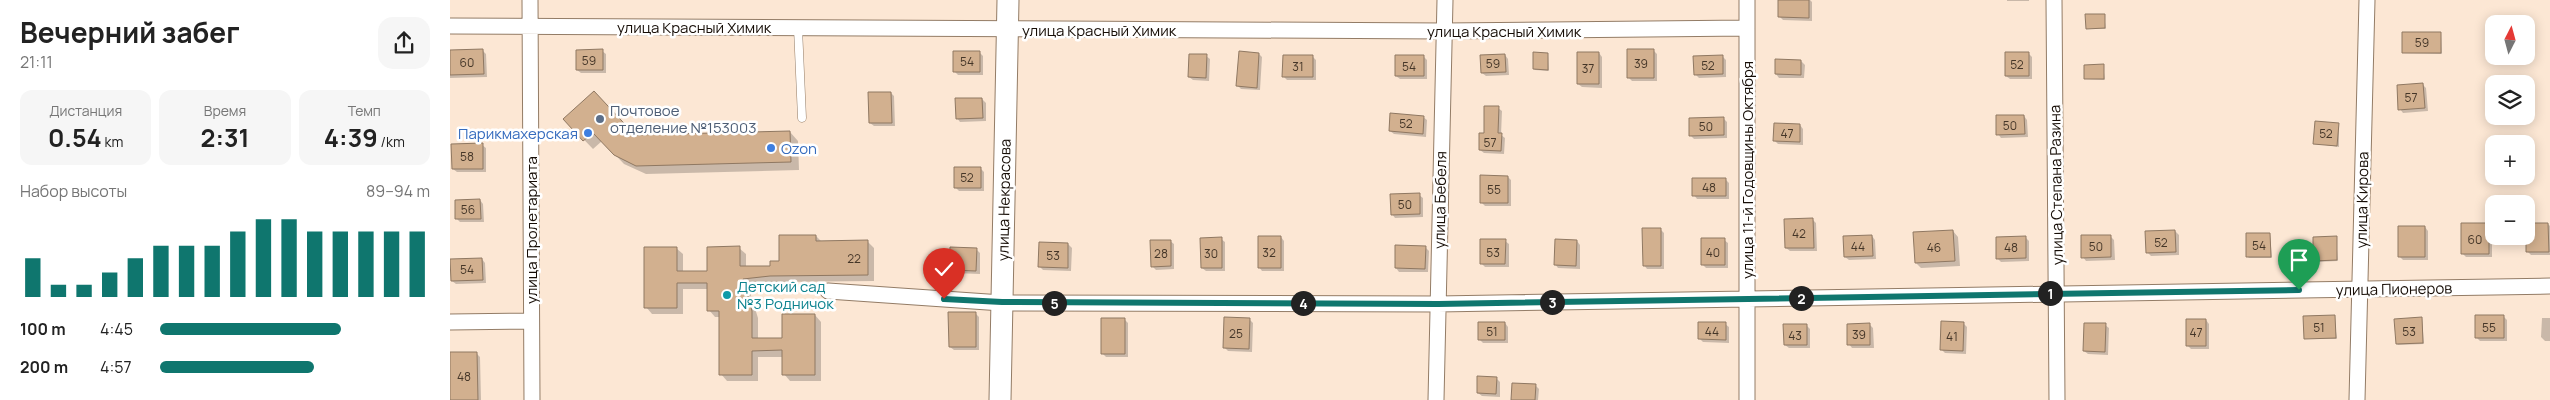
<!DOCTYPE html>
<html lang="ru">
<meta charset="utf-8">
<style>
:root{--surface:#fff;--page:#f6f6f6;--text:#222;--muted:#767676;--accent:#0f766e}
body{margin:0;font-family:Manrope,sans-serif;background:var(--page);color:var(--text);height:100vh;display:flex;flex-direction:column;font-size:19px;white-space:nowrap}
*{box-sizing:border-box;margin:0}
p{font-size:16px;color:var(--muted)}
.icon{flex:none;width:28px;height:28px;fill:none;stroke:currentColor;stroke-width:2;stroke-linecap:round;stroke-linejoin:round}
.map{position:relative;flex:1;overflow:hidden}
.side{display:flex;flex-direction:column;background:var(--surface);width:450px}
.side>*{flex:none}
.needle{width:32px;rotate:6deg}
.tools{position:absolute;left:2035px;top:15px;display:grid;gap:10px}
.tools a{display:grid;place-items:center;width:50px;height:50px;border-radius:10px;background:var(--surface);box-shadow:0 2px 12px #0003;font-size:25px}
.pin{position:absolute;display:grid;place-items:center;width:42px;height:42px;color:#fff;margin:-51px -21px;border-radius:50% 50% 50% 0;rotate:-45deg;box-shadow:0 0 5px #0007}
.pin .icon{rotate:45deg}
.km{position:absolute;width:25px;height:25px;margin:-12px;border-radius:50%;background:#222;color:#fff;font-size:14px;line-height:25px;text-align:center}
.round{display:grid;place-items:center;flex:none;width:52px;height:52px;border-radius:15px;background:var(--page)}
.headline{display:flex;align-items:center;justify-content:space-between;height:85px;padding:0 20px}
h1{font-size:28px;font-weight:700;line-height:38px}
.metrics{display:grid;grid-template-columns:repeat(3,1fr);gap:8px;height:85px;padding:5px 20px}
.metrics div{display:grid;align-content:center;border-radius:12px;background:var(--page);text-align:center}
.metrics b{font-size:25px;font-weight:700}
.metrics small{font-size:14px;font-weight:400}
.metrics p{font-size:14px}
.chart{height:140px;padding:10px 20px}
.chart p{display:flex;justify-content:space-between}
.chart svg{width:100%;height:90px;margin-top:5px;stroke:var(--accent);stroke-width:6}
ul{padding:0 20px;list-style:none;font-size:16px}
li{display:grid;grid-template-columns:80px 60px 1fr;align-items:center;height:38px}
li i{height:12px;border-radius:6px;background:var(--accent)}
main{display:flex;flex:1;min-height:0}
.map>svg:first-child{display:block}
</style>
<main>
<section class="side">
<div class="headline"><div><h1>Вечерний забег</h1><p>21:11</p></div><a class="round"><svg class="icon" aria-label="share" viewBox="0 0 24 24"><path d="M12 15V3M7 8l5-5 5 5M5 13v7h14v-7"/></svg></a></div>
<div class="metrics">
<div><p>Дистанция</p><b>0.54<small> km</small></b></div>
<div><p>Время</p><b>2:31</b></div>
<div><p>Темп</p><b>4:39<small> /km</small></b></div>
</div>
<div class="chart"><p><span>Набор высоты</span>89–94 m</p>
<svg viewBox="0 0 160 44" preserveAspectRatio="none"><path d="M5 44V25M15 44V38M25 44V38M35 44V32M45 44V25M55 44V19M65 44V19M75 44V19M85 44V12M95 44V6M105 44V6M115 44V12M125 44V12M135 44V12M145 44V12M155 44V12"/></svg>
</div>
<ul>
<li><b>100 m</b>4:45<i style="width:67%"></i></li>
<li><b>200 m</b>4:57<i style="width:57%"></i></li>
</ul>
</section>
<div class="map">
<svg width="2100" height="400" viewBox="0 0 2100 400">
<rect width="100%" height="100%" fill="#fce7d4"/>
<path fill="#0003" d="M1330,0H1360L1362,2V21L1333,20L1329,16Z
M1557,0H1579V1H1557Z
M1654,15L1656,29L1637,28Z
M1991,33L1992,54L1954,53Z
M33,51L36,54L37,77L0,78V52Z
M152,51L156,54V73H131L127,70Z
M1204,51L1207,54V81H1182L1178,77Z
M529,52L533,56V75H508L504,71Z
M1149,53L1152,57V88L1132,87L1128,84Z
M1578,53L1582,57V79H1560L1556,76Z
M809,54L812,57L810,90L791,89L787,85Z
M1098,54L1099,71L1085,70L1084,69Z
M1055,55L1058,59L1059,75L1036,76L1032,73Z
M756,56L760,59L759,81L743,80L739,77Z
M973,56L977,60V79H950L946,76Z
M1272,56L1276,60V77L1249,78L1245,74Z
M863,57L866,60V80H837L833,76Z
M1351,61L1355,65L1354,78H1329L1326,74Z
M1653,65L1655,80L1636,79Z
M1973,85L1976,88L1978,111L1953,113L1950,109Z
M441,93L444,96L445,126H424L420,123Z
M532,99L536,103V121L510,122L507,118Z
M1048,108L1052,111L1051,135L1055,138L1054,154L1034,153L1030,150L1035,134Z
M1574,116L1577,120L1578,137L1551,138L1548,134Z
M973,117L977,120L976,137L944,134L940,131Z
M1273,118L1277,122V138L1244,139L1240,135Z
M115,120L186,136L340,132L348,141L349,170L196,174L174,164L152,141L143,149Z
M1889,124V147L1864,143Z
M1350,125L1353,129V145L1328,144L1325,141Z
M32,145L36,148V172H7L3,169Z
M530,168L534,172V191H509L505,187Z
M1058,177L1061,180V206H1035L1031,202Z
M1275,179L1279,183V199H1247L1244,195Z
M969,195L973,198V217L945,218L942,214Z
M30,200L33,204L34,222H10L7,219Z
M1363,220L1366,223L1367,251H1340L1336,248Z
M2038,224L2042,228V257H2016L2013,254Z
M2098,224L2100,226V255H2081L2077,251Z
M1975,227L1978,231V260H1953L1949,256Z
M1210,229L1214,233V269H1197L1194,265Z
M1503,231L1508,237L1510,266L1471,268L1466,263Z
M1725,231L1729,235V255L1701,256L1697,252Z
M1820,234L1822,258H1799L1798,257Z
M366,236L372,242L417,241L424,248V281L327,282L298,286L308,318V339H334L365,315L371,322V381H340L334,374V357H308V381H277L271,374V317H265L259,310V289H233V314H202L196,307L226,248L233,254V272H258L289,248L296,254V267H321Z
M1422,236L1425,240L1426,259L1399,260L1395,257Z
M1660,236L1664,240L1665,260L1636,261L1633,257Z
M831,237L834,241V271H812L809,267Z
M1575,237L1579,241V261L1551,262L1547,258Z
M1886,238L1888,261L1866,262L1864,260Z
M771,239L775,242V271H756L752,268Z
M1274,240L1278,243V268H1256L1252,264Z
M720,241L724,244V269L706,270L702,266Z
M1055,241L1059,244V267H1035L1031,263Z
M1127,241L1130,245V269L1108,268L1105,264Z
M618,244L622,248L621,271L593,270L589,266Z
M975,247L979,251L978,272H949L946,268Z
M527,250L530,253V274L504,273L500,269Z
M32,259L35,263L36,283L6,284L2,281Z
M525,313L529,317V350H504L500,347Z
M1884,316L1887,339L1855,338Z
M2053,316L2057,320V341H2030L2027,338Z
M2092,318H2100V341H2095L2091,337Z
M674,319L678,323V357H656L652,353Z
M799,319L803,323L802,352L778,351L774,347Z
M1972,319L1974,344L1948,345L1947,344Z
M1756,320L1759,324V349H1741L1737,345Z
M1055,323L1058,327V343H1033L1029,339Z
M1513,323L1517,327L1516,354L1495,353L1492,350Z
M1275,324L1279,327V343L1253,342L1250,339Z
M1356,325L1360,329V348H1339L1335,345Z
M1420,325L1423,328L1424,348H1402L1399,344Z
M1655,325L1659,328L1658,355L1638,354L1634,351Z
M26,353L30,357L31,400H0V354Z
M1046,378L1050,382V397L1032,396L1028,393Z
M1085,385L1089,389L1088,400H1062Z"/>
<path fill="#d2b08f" stroke="#8f7862" d="M1328,0H1359V18L1328,17Z
M1635,14H1655V28L1636,29Z
M1952,32H1991V53H1952Z
M33,49L34,74L0,75V50Z
M153,49V70H126V50Z
M1177,49H1204V78H1177Z
M503,51H530V72H503Z
M789,51L809,53L807,88L786,86Z
M1083,52L1098,53V70L1083,69Z
M1127,52H1149V84H1127Z
M1555,52H1579V76H1555Z
M739,54H757L756,78L738,77Z
M1055,54L1056,72L1031,73L1030,55Z
M833,55H863V77H832Z
M945,55H974V76H945Z
M1273,55V74L1244,75L1243,56Z
M1325,59L1351,60V75L1325,74Z
M1654,64V79H1634V65Z
M1973,83L1975,108L1948,110L1947,85Z
M144,91L185,135L340,131L341,162L186,166L164,155L143,133L133,141L113,119Z
M418,92H441L442,123H419Z
M505,98H532L533,118L506,119Z
M1034,106H1049L1048,133H1052L1051,151L1029,150V133H1034Z
M940,113L974,116L973,134L939,131Z
M1546,115H1574L1575,134L1546,135Z
M1274,117V135L1239,136V118Z
M1865,121L1889,123L1887,146L1863,144Z
M1324,123L1350,124V142L1323,141Z
M33,143V169H2L1,144Z
M504,167H531V188H504Z
M1030,175L1058,176V203H1030Z
M1242,178H1276V196H1242Z
M970,193V214L941,215L940,194Z
M30,199L31,219H5V200Z
M1363,218L1364,248H1335L1334,219Z
M2011,223H2039V254H2011Z
M2076,223H2098L2099,252H2076Z
M1948,226H1975V257H1948Z
M1192,228H1211V266H1193Z
M1503,230L1505,261L1465,263L1463,232Z
M1725,230L1726,252L1696,253L1695,231Z
M1796,233H1820L1821,257H1796Z
M329,235H366V241L418,240V275L320,276L293,279L302,311V338H332V314H365V375H332V350L302,351V375H269V311H257V283H227V308H194V247H227V271H257V247L290,246V266H320V261H329Z
M1422,235L1423,256L1394,257L1393,236Z
M1631,235H1661V257L1631,258Z
M808,236H831V268H808Z
M1576,236V258L1546,259V237Z
M1887,236V260L1863,261V237Z
M772,237V268H751L750,238Z
M1251,238H1275V265H1251Z
M1030,239H1056L1055,264H1030Z
M1105,239L1127,240L1126,266L1104,265Z
M700,240H721V266L701,267Z
M589,242L618,243V268L588,267Z
M945,245L976,246L975,269L945,268Z
M500,247L527,248L526,271L499,270Z
M32,258L33,280L1,281L0,259Z
M498,312H526V347H499Z
M1885,315L1886,338L1854,339L1853,316Z
M2025,315H2054V338H2025Z
M774,317L800,318L799,349L773,348Z
M1972,317L1973,343L1946,344L1944,319Z
M651,318H675V354H651Z
M1736,319H1756V346H1736Z
M1491,321L1514,322L1513,351L1490,350Z
M1028,322H1055V340H1028Z
M1248,322H1276V340L1248,339Z
M1420,323V345H1397V324Z
M1634,323H1656L1655,352L1633,351Z
M1333,324H1357V345H1334Z
M0,352H27L28,400H0Z
M1027,376L1047,377L1046,394L1027,393Z
M1062,383L1086,384L1085,400H1061Z"/>
<g fill="none" stroke-linecap="round" stroke-linejoin="round">
<defs>
<path id="lane" d="M348,28L352,118"/>
<path id="street" d="M80,0L82,400
M1297,0V400
M1604,0L1607,400
M0,26L994,31L1297,28
M378,291L552,303L988,304L2100,286
M0,322L81,321
M986,400L995,0
M1907,400L1917,0"/>
<path id="secondary" d="M550,400L558,0"/>
</defs>
<use href="#lane" stroke="#937c66" stroke-width="9"/>
<use href="#street" stroke="#937c66" stroke-width="17"/>
<use href="#secondary" stroke="#937c66" stroke-width="23"/>
<use href="#lane" stroke="#fff" stroke-width="8"/>
<use href="#street" stroke="#fff" stroke-width="15"/>
<use href="#secondary" stroke="#fff" stroke-width="21"/>
</g>
<g fill="none" stroke-linecap="round" stroke-linejoin="round">
<defs>
<path id="route" d="M494,299L552,302L988,304L1849,290"/>
</defs>
<use href="#route" stroke="#fff" stroke-width="10"/>
<use href="#route" stroke="#0f766e" stroke-width="6"/>
</g>
<circle fill="#5c6f8a" stroke="#fff" stroke-width="2" cx="150" cy="119" r="5"/>
<g fill="#3f7fe0" stroke="#fff" stroke-width="2">
<circle cx="138" cy="133" r="5"/>
<circle cx="321" cy="148" r="5"/>
</g>
<circle fill="#0f9aa8" stroke="#fff" stroke-width="2" cx="277" cy="295" r="5"/>
<g text-anchor="middle" dominant-baseline="central" stroke-width="5" stroke-linejoin="round" paint-order="stroke">
<g font-size="12" fill="#453628">
<text x="1972" y="42">59</text>
<text x="139" y="60">59</text>
<text x="517" y="61">54</text>
<text x="17" y="62">60</text>
<text x="1043" y="63">59</text>
<text x="1191" y="63">39</text>
<text x="1567" y="64">52</text>
<text x="1258" y="65">52</text>
<text x="848" y="66">31</text>
<text x="959" y="66">54</text>
<text x="1138" y="68">37</text>
<text x="1961" y="97">57</text>
<text x="956" y="123">52</text>
<text x="1560" y="125">50</text>
<text x="1256" y="126">50</text>
<text x="1337" y="133">47</text>
<text x="1876" y="133">52</text>
<text x="1040" y="142">57</text>
<text x="17" y="156">58</text>
<text x="517" y="177">52</text>
<text x="1259" y="187">48</text>
<text x="1044" y="189">55</text>
<text x="955" y="204">50</text>
<text x="18" y="209">56</text>
<text x="1349" y="233">42</text>
<text x="2025" y="239">60</text>
<text x="1711" y="242">52</text>
<text x="1809" y="245">54</text>
<text x="1408" y="246">44</text>
<text x="1646" y="246">50</text>
<text x="1484" y="247">46</text>
<text x="1561" y="247">48</text>
<text x="819" y="252">32</text>
<text x="1043" y="252">53</text>
<text x="1263" y="252">40</text>
<text x="711" y="253">28</text>
<text x="761" y="253">30</text>
<text x="603" y="255">53</text>
<text x="404" y="258">22</text>
<text x="17" y="269">54</text>
<text x="1869" y="327">51</text>
<text x="2039" y="327">55</text>
<text x="1042" y="331">51</text>
<text x="1262" y="331">44</text>
<text x="1959" y="331">53</text>
<text x="1746" y="332">47</text>
<text x="786" y="333">25</text>
<text x="1409" y="334">39</text>
<text x="1345" y="335">43</text>
<text x="1502" y="336">41</text>
<text x="14" y="376">48</text>
</g>
<g font-size="15" fill="#160d06" stroke="#fff">
<text x="244" y="27">улица Красный Химик</text>
<text x="649" y="30">улица Красный Химик</text>
<text x="1054" y="31">улица Красный Химик</text>
<text transform="translate(1297 170) rotate(-90)">улица 11-й Годовщины Октября</text>
<text transform="translate(1606 185) rotate(-91)">улица Степана Разина</text>
<text transform="translate(554 200) rotate(-89)">улица Некрасова</text>
<text transform="translate(990 200) rotate(-89)">улица Бебеля</text>
<text transform="translate(1912 200) rotate(-89)">улица Кирова</text>
<text transform="translate(81 230) rotate(-90)">улица Пролетариата</text>
<text transform="translate(1944 289) rotate(-1)">улица Пионеров</text>
</g>
<g font-size="15" fill="#4e5e75" stroke="#fff" text-anchor="start">
<text x="160" y="110">Почтовое<tspan x="160" dy="17">отделение №153003</tspan></text>
</g>
<g font-size="15" fill="#366cbe" stroke="#fff" text-anchor="end">
<text x="128" y="133">Парикмахерская</text>
<text x="331" y="148" text-anchor="start">Ozon</text>
</g>
<g font-size="15" fill="#0d838f" stroke="#fff" text-anchor="start">
<text x="287" y="286">Детский сад<tspan x="287" dy="17">№3 Родничок</tspan></text>
</g>
</g>
</svg>
<div class="tools">
<a><svg class="needle" viewBox="-14 -14 28 28"><path d="M0-13l5 13h-10z" fill="#e53935"/><path d="M0 13l5-13h-10z" fill="#767676"/></svg></a>
<a><svg class="icon" aria-label="layers" viewBox="0 0 24 24"><path d="M12 4l9 5-9 5-9-5zM3 14l9 5 9-5"/></svg></a>
<a>+</a>
<a>−</a>
</div>
<div class="pin" style="left:1849px;top:290px;background:#1e9e55"><svg class="icon" aria-label="arrive" viewBox="0 0 24 24"><path d="M6 21V4h12l-3 4 3 4H6"/></svg></div>
<div class="pin" style="left:494px;top:299px;background:#d93025"><svg class="icon" aria-label="check" viewBox="0 0 24 24"><path d="M5 12l5 5 9-10"/></svg></div>
<b class="km" style="left:1600px;top:293px">1</b>
<b class="km" style="left:1351px;top:298px">2</b>
<b class="km" style="left:1102px;top:302px">3</b>
<b class="km" style="left:853px;top:303px">4</b>
<b class="km" style="left:604px;top:303px">5</b>
</div>
</main>
